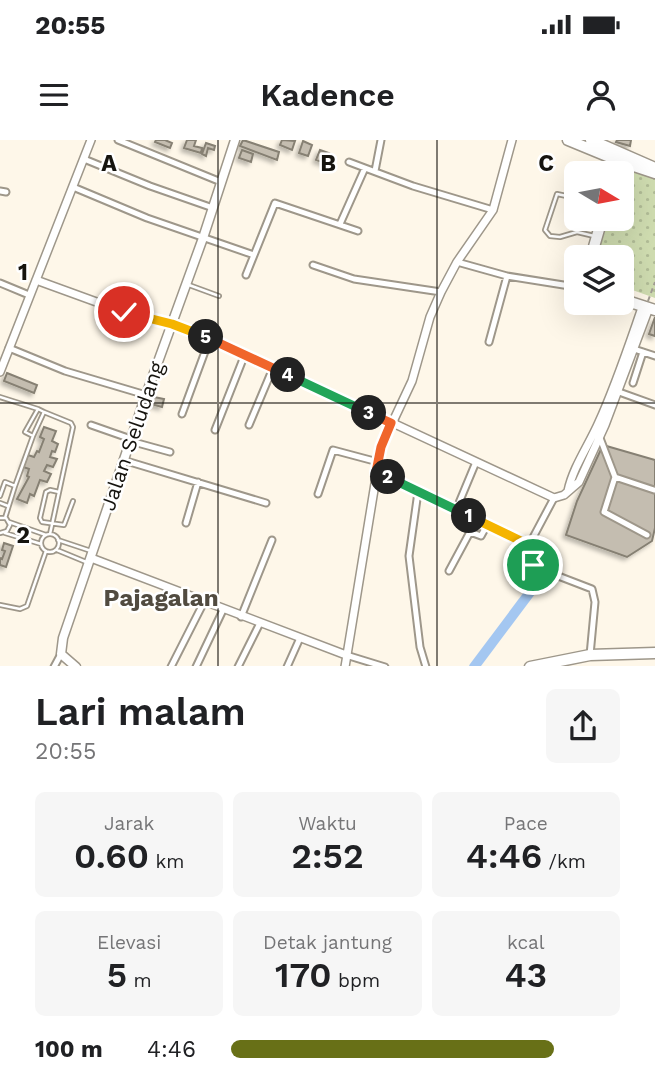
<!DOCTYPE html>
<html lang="id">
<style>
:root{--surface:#fff;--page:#f6f6f6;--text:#202124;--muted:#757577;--accent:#687017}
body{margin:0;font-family:"Work Sans",sans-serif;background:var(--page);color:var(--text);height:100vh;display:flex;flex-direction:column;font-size:26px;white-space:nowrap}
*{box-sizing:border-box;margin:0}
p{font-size:23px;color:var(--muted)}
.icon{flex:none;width:38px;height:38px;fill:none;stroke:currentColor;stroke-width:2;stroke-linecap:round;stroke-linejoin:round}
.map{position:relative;height:526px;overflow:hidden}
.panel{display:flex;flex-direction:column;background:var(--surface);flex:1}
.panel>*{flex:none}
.needle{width:46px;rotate:100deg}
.controls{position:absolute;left:564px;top:21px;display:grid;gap:14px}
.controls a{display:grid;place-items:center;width:70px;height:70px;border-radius:10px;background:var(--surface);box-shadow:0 7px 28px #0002;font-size:35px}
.pin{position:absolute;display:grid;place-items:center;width:60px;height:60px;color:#fff;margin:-30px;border:4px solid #fff;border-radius:50%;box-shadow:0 2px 7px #0007}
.km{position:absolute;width:35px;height:35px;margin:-18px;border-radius:50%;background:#222;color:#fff;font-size:19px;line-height:35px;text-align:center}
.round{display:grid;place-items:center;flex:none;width:74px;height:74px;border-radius:10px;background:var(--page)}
.overview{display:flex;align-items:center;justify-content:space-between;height:119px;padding:0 35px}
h1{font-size:38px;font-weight:600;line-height:52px}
.figures{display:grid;grid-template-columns:repeat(3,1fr);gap:10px;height:119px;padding:7px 35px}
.figures div{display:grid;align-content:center;border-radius:10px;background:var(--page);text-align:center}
.figures b{font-size:35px;font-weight:600}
.figures small{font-size:19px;font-weight:400}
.figures p{font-size:19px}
ul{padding:0 35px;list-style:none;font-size:23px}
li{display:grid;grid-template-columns:112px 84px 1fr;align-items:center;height:52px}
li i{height:18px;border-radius:9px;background:var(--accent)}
.status{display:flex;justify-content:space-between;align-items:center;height:49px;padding:0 35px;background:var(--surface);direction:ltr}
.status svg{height:19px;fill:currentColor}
header{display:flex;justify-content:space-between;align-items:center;height:91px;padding:0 35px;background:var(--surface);font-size:32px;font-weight:600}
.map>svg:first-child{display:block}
</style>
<div class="status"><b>20:55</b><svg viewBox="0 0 49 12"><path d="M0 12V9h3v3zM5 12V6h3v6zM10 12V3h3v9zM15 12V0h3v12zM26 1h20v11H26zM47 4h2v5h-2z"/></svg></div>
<header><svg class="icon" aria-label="menu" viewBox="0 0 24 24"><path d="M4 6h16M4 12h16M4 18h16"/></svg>Kadence<svg class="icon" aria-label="person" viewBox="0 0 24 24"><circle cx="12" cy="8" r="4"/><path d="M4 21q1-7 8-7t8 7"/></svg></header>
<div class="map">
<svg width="655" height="527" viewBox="0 0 655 527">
<defs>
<pattern id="park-dots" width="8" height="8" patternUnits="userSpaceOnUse" patternTransform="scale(1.75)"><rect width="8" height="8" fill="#cfdcb0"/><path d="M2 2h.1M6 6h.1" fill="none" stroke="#b1bc96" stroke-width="1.8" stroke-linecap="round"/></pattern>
<filter id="shadow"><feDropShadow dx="-3" dy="3" stdDeviation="2" flood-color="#0004"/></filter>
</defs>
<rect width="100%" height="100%" fill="#fef7e9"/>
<path fill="url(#park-dots)" d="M625,27L655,39V158L621,146V117H596L609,79H621V39Z"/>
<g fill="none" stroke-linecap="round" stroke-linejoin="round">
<path stroke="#a4c7f1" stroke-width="10" d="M474,527L534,447"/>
</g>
<path fill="#c4bdb0" stroke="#868073" stroke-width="2" filter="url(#shadow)" d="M156,0H165L172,3L170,8L155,2Z
M187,0H196L194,6L202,8L201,13L184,8Z
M243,0L279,12L277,20L240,6Z
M282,0L295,1L292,10L280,5Z
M617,0H631L630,6L616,2Z
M303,1L312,5L308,16L299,13Z
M206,3L215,6L214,10L208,8L206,16L202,14Z
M242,10L253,14L251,22L239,18Z
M320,10L329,13L325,23L316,20Z
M655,177V196L649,194Z
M7,233L37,245L34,253L4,241Z
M154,257L164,259L162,267L151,264V258Z
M44,287L56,291L52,301L58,304L55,312L52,311L50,317L57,319L53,327L47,325L44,331L51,334L47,342L40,340L34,356L30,354L27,363L17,359L29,337L27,336L29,329L23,327L28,315L34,317L37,311L39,312L44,299L40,297Z
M603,305L655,320V388L652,401L627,417L566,395L577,361Z
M4,403L13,406L6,427L0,425V418L2,419L5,411L2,410Z"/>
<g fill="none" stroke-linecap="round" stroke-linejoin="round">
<defs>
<path id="service" d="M576,58L557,54L545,90L550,96L560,97L577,92L594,96
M189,145L219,156
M0,257L38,269
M33,296L44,272L71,283L73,287L50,394
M15,346L33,296L25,292L38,269L44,272
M59,352L50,350L46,352L40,378L42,382L64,385L73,361
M0,356L5,342L15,346L5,378
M0,363L8,366
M0,378H6L10,385L7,391L0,393
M9,382L46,395
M5,393L41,404
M41 403a9 9 0 1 1 18 0a9 9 0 1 1-18 0Z
M58,400L91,411
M57,410L86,422
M0,465L20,469L27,466L46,411"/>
<path id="minor" d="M118,0L221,42
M84,19L150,46L213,68
M349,22L413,46L493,70
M375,31L381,0
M73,47L147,78L254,115
M0,51L6,52
M340,84L365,28
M457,122L507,136L576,147
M313,125L354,139L441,152
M246,135L275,63L358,91
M0,143L29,155
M489,202L507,136
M9,208L65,231L146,255
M634,209L655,216
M633,243L643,212
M619,252L655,265
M182,274L210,198
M91,285L131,299
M249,285L273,228
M215,290L245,214
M600,298L615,337L654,350
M130,301L170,312
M123,320L266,363
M376,332L529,405
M615,337L604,372L647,395
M418,352L409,416L420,507L426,527
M318,354L333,310L378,322
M554,358L529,405L527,417L533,425L540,429L592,449L595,462L590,515
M456,370L476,322
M186,383L198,342
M449,431L470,392L481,396L487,385
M241,477L272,400
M346,515L385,527
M54,527L61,514
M171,527L204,462
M196,527L223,470
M238,527L260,483
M287,527L300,498"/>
<path id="tertiary" d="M36,140L124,172L172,184L210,198L554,358L564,355L579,342L605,285L649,168
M0,232L91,0
M568,351C573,327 589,305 599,282C616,245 629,205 643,165
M91,418L346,515
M345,527L381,307L412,241L430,177L441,152L457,122L493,70L512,0"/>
<path id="secondary" d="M76,527L61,514L63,498L146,255L203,98L235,0"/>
<path id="trunk" d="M568,0L619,21L655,33
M591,0L655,28
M616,33L619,21
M591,117L602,79
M621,159L655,170
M530,527L590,515L655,513"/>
</defs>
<use href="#service" stroke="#9e978a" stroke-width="6"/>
<use href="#minor" stroke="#9e978a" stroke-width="9"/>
<use href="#tertiary" stroke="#9e978a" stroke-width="10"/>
<use href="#secondary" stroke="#9e978a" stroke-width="11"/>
<use href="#trunk" stroke="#9e978a" stroke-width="13"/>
<path stroke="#a19c92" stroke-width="2" stroke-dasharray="5 3.5" stroke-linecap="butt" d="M648,161L655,142"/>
<use href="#service" stroke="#fff" stroke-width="2.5"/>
<use href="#minor" stroke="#fff" stroke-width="5"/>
<use href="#tertiary" stroke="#fff" stroke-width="7"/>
<use href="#secondary" stroke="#fff" stroke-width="8"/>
<use href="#trunk" stroke="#fff" stroke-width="10"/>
</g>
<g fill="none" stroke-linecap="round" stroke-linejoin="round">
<defs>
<path id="split-1" d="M469,376L529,405L527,416L533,425"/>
<path id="split-2" d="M388,337L469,376"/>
<path id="split-3" d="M369,273L391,283L381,307L376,332L388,337"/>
<path id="split-4" d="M288,235L369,273"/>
<path id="split-5" d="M206,197L288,235"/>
<path id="split-6" d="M124,172L172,184L206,197"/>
</defs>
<use href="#split-1" stroke="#fff" stroke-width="14"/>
<use href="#split-2" stroke="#fff" stroke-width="14"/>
<use href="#split-3" stroke="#fff" stroke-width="14"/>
<use href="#split-4" stroke="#fff" stroke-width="14"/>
<use href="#split-5" stroke="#fff" stroke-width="14"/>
<use href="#split-6" stroke="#fff" stroke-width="14"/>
<use href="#split-1" stroke="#f5b400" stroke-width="9"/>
<use href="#split-2" stroke="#22a559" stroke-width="9"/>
<use href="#split-3" stroke="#f0652b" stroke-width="9"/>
<use href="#split-4" stroke="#22a559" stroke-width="9"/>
<use href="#split-5" stroke="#f0652b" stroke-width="9"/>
<use href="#split-6" stroke="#f5b400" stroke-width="9"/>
</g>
<path fill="none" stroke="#16140f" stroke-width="2" stroke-opacity="0.55" d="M218,0V527M437,0V527M0,263H655"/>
<g text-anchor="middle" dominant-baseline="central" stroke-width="5" stroke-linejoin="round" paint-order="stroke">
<g font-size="21" fill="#16140f" stroke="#fff">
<text transform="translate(132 296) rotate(-71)">Jalan Seludang</text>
</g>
<g font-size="24" font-weight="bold" fill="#514b40" stroke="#fff">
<text x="161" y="458">Pajagalan</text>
</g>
</g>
<g font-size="23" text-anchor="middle" font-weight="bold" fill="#16140f" stroke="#fff" stroke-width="5" stroke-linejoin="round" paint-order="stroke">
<text x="109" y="31">A</text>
<text x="328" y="31">B</text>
<text x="546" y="31">C</text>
<text x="23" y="140">1</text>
<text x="23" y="403">2</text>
</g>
</svg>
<div class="controls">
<a><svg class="needle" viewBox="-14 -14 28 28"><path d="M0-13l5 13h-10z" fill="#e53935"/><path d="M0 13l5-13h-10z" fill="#757577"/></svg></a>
<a><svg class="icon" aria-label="layers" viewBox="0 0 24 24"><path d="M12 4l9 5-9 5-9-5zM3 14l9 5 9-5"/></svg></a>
</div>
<div class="pin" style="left:533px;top:425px;background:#1e9e55"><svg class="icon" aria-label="arrive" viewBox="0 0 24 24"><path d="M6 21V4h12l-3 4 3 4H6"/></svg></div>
<div class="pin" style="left:124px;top:172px;background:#d93025"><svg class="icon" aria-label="check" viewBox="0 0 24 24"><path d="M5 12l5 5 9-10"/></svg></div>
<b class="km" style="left:469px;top:376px">1</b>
<b class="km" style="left:388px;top:337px">2</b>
<b class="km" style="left:369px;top:273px">3</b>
<b class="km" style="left:288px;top:235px">4</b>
<b class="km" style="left:206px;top:197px">5</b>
</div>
<section class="panel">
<div class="overview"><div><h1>Lari malam</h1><p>20:55</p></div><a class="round"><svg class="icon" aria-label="share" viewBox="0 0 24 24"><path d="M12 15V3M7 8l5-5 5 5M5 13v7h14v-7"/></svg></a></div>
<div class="figures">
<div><p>Jarak</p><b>0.60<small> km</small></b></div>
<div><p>Waktu</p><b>2:52</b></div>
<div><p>Pace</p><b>4:46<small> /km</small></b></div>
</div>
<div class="figures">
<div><p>Elevasi</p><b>5<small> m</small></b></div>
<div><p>Detak jantung</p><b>170<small> bpm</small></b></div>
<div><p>kcal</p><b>43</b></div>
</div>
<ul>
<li><b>100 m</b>4:46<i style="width:83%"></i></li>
</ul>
</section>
